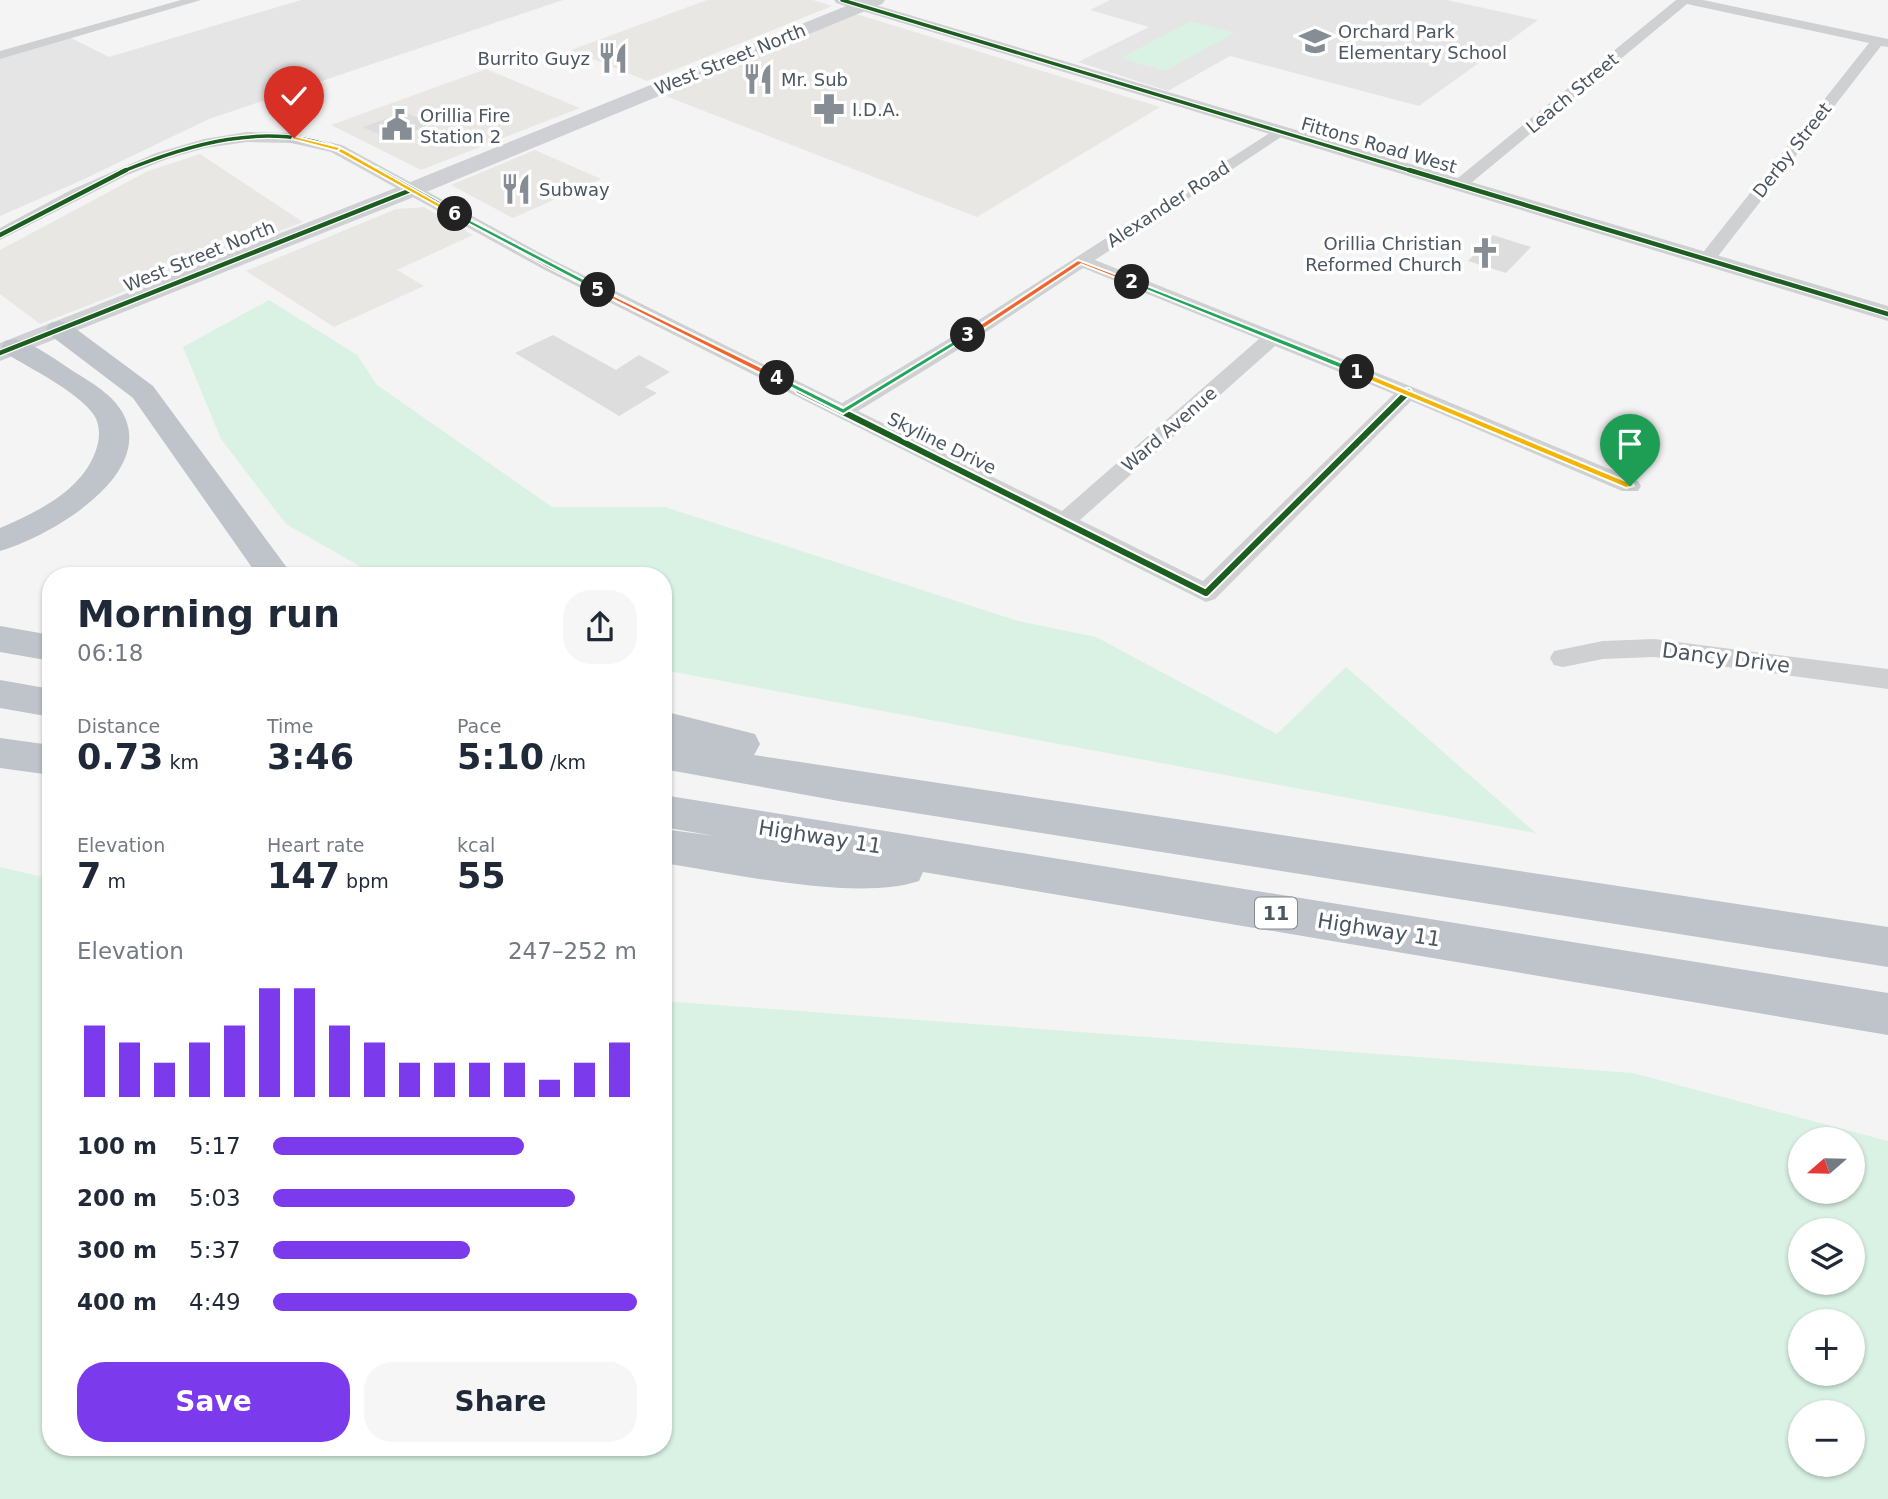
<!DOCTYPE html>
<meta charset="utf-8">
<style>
:root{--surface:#fff;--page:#f6f6f7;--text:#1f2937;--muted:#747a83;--accent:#7c3aed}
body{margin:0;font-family:"DejaVu Sans",sans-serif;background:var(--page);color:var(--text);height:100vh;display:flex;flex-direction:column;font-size:26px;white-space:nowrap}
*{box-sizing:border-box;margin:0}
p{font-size:23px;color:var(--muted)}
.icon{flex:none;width:38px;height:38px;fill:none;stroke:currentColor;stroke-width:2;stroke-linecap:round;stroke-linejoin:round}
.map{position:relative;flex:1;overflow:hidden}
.side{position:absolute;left:42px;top:567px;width:630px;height:889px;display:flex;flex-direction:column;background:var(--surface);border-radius:28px;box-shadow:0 2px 5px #0004}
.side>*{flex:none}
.needle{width:46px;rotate:250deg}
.controls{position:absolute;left:1788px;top:1127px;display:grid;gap:14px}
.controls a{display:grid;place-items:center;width:77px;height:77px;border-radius:50%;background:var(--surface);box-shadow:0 2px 5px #0004;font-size:35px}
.pin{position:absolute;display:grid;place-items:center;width:60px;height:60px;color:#fff;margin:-72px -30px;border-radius:50% 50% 50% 0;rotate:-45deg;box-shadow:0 0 7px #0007}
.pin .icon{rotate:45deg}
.km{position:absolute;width:35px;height:35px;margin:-18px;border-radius:50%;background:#222;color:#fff;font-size:19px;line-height:35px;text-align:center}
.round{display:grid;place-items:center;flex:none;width:74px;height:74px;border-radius:28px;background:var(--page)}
.summary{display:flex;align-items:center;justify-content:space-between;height:119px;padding:0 35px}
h1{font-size:38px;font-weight:800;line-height:52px}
.figures{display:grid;grid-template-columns:repeat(3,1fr);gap:10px;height:119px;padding:7px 35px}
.figures div{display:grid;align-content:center}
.figures b{font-size:35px;font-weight:800}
.figures small{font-size:19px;font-weight:400}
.figures p{font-size:19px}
.chart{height:196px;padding:14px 35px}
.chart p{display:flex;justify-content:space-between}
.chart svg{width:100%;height:126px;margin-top:7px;stroke:var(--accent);stroke-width:6}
.action{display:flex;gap:14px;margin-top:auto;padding:14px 35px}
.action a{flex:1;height:80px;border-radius:28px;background:var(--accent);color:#fff;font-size:28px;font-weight:800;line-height:80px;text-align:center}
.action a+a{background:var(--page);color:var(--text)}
ul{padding:0 35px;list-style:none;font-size:23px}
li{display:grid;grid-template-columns:112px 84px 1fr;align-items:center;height:52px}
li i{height:18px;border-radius:9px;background:var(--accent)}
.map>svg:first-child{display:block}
</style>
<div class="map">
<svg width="1888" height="1499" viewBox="0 0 1888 1499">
<rect width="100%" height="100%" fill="#f4f4f4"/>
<path fill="#e8e7e3" d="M707,0H813L832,6L647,81L571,50Z
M856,14L1160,107L977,217L663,95Z
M486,69L580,108L421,170L331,125Z
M535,150L601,179L513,218L451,185Z
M200,154L303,222L40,324L0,294V250L148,171Z
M424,207L473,235L397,270L424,286L334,327L246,271L396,209Z"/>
<path fill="#e6e5e6" d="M301,0H563L209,119L82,180L0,216V58L71,38L109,57Z
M1110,0H1447L1538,20L1419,106L1230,56L1168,91L1078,62L1149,27L1090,10Z"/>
<path fill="#d9f2e3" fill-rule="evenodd" d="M1191,21L1234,33L1165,71L1121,58Z
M269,300L357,355L377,385L552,507H665L1018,621L1096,637L1277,734L1346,667L1536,833L663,670V576H377L286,524L221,439L183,347Z
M0,867L51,879V1447H663V1001L1633,1073L1888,1141V1499H0ZM1853,1139V1192H1801V1139ZM1801,1230H1853V1283H1801ZM1853,1321V1374H1801V1321ZM1853,1412V1465H1801V1412Z"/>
<path fill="#ddddde" d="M404,112L432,124L390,140L363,127Z
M1493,235L1531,247L1506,273L1468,261Z
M553,335L616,370L639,355L670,372L645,387L657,393L619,416L515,353Z"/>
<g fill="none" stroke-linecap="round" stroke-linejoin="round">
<path fill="#ced0d2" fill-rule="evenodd" d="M181,0H201L0,59V51Z
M1676,0H1703L1888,39V47L1881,46L1712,264H1700L1697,260L1869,43L1687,4L1465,188H1453L1451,185L1453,182Z
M1279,127L1284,129L1287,132L1284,135L1095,260L1415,388L1638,481L1641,486L1638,491H1622L1411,401L1215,599L1206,602L543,269L331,152L291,143L247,142L205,148L167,159L125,176L0,240V228L73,189L156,153L204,139L247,132L291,133L342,145L555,261L842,403L960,332ZM1083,268L1259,339L1062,511L858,411L974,340ZM1275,346L1394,394L1203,581L1080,520Z
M1654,639L1888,669V689L1654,657L1603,659L1563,667L1554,665L1550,658L1554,651L1603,641Z"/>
<path fill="#ced0d2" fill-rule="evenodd" d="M834,0H859L1888,306V321L836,3Z"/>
<path fill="#ced0d4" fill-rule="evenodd" d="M861,0H885L882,4L419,195L0,361V343L403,185Z"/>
<path fill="#bec4c9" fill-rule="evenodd" d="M59,321L68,323L153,386L293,576H258L133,398L50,335L46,329L50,323Z
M15,339C36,344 57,361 76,373C94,384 118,398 126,420C149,480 46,538 0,551V528C39,511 84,490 97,447C100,437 100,424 94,415C77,391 31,369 5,353L1,347L5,341Z
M0,626L51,635V661L0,652Z
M0,680L51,689V717L0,708Z
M663,711L755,734L760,744L754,755L1888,927V967L839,801L663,769Z
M0,738L51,745V775L0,768Z
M663,795L1888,993V1035L923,872L919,881C856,902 731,873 663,863V829L715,836L663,827Z"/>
<defs>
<path id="cycleway-far2" d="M842,0L1415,172
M121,172C187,145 267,120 337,149C352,155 366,164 380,172"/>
<path id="cycleway-far1" d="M377,170L549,265L803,392
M1409,170L1888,314
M0,235L126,170
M0,353L411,190"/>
<path id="cycleway" d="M799,390L1206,593L1408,392"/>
</defs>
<use href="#cycleway-far2" stroke="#fff" stroke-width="6"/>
<use href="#cycleway-far1" stroke="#fff" stroke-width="7"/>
<use href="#cycleway" stroke="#fff" stroke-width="10"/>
<use href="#cycleway-far2" stroke="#1b5e20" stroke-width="3.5"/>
<use href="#cycleway-far1" stroke="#1b5e20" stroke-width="4.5"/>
<use href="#cycleway" stroke="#1b5e20" stroke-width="6"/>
</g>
<path fill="#f5b400" stroke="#fff" stroke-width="2" d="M1357,369L1633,484L1634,486L1626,488L1354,374Z"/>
<path fill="#22a559" stroke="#fff" stroke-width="2" d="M1132,280L1360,370L1361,372L1354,374L1129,283Z"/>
<path fill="#f0652b" stroke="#fff" stroke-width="2" d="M1078,260L1136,282L1129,283L1081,264L971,337L964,335Z"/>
<path fill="#22a559" stroke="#fff" stroke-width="2" d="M965,334L972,335L843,414L772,378L779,376L843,408Z"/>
<path fill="#f0652b" stroke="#fff" stroke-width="2" d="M598,288L779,376L781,378L774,380L596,291Z"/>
<path fill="#22a559" stroke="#fff" stroke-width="2" d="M455,212L601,288L602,290L596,291L452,215Z"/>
<path fill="#f5b400" stroke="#fff" stroke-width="2" d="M335,147H339L458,214L452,215L335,150Z"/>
<path fill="#f5b400" stroke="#fff" stroke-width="2" d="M294,136L339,147L340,149L337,151L292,139Z"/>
<defs>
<symbol id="school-bare" viewBox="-9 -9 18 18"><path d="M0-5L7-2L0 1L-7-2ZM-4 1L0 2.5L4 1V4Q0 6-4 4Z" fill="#868d94" stroke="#fff" stroke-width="2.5" paint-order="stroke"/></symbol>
<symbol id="restaurant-bare" viewBox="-9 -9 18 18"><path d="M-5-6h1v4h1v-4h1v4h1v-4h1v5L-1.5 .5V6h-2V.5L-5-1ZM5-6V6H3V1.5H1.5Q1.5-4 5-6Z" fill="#868d94" stroke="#fff" stroke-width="2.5" paint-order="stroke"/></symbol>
<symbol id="pharmacy-bare" viewBox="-9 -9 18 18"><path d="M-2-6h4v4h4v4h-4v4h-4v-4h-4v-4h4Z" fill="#868d94" stroke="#fff" stroke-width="2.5" paint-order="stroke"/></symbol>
<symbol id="civic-bare" viewBox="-9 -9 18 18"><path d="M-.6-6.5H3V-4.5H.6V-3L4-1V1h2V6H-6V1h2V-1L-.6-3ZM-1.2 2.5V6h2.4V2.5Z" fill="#868d94" stroke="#fff" stroke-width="2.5" paint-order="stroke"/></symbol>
<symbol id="church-bare" viewBox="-9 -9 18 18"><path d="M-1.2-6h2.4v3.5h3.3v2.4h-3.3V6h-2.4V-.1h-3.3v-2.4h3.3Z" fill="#868d94" stroke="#fff" stroke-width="2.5" paint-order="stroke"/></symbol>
</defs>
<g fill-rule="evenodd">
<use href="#school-bare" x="1293" y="19" width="44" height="44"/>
<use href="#restaurant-bare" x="591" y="36" width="44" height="44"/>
<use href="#restaurant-bare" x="736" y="57" width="44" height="44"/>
<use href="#pharmacy-bare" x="807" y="87" width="44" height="44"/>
<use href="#civic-bare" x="375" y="103" width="44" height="44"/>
<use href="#restaurant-bare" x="494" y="167" width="44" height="44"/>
<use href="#church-bare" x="1463" y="231" width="44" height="44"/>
</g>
<g text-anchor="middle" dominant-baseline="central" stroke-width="7" stroke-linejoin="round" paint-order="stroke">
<g font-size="18" fill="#4a5661" stroke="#fff" text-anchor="start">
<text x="1338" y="31">Orchard Park<tspan x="1338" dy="21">Elementary School</tspan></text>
<text x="590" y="58" text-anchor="end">Burrito Guyz</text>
<text x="781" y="79">Mr. Sub</text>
<text x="852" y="109">I.D.A.</text>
<text x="420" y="115">Orillia Fire<tspan x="420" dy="21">Station 2</tspan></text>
<text x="539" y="189">Subway</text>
<text x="1462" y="243" text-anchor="end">Orillia Christian<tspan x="1462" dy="21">Reformed Church</tspan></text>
</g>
<g font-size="18" fill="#4a5661" stroke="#fff">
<text transform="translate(730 59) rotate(-22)">West Street North</text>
<text transform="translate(1572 93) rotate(-40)">Leach Street</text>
<text transform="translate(1379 145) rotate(16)">Fittons Road West</text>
<text transform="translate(1792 150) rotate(-52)">Derby Street</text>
<text transform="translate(1168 204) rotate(-33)">Alexander Road</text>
<text transform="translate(199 256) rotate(-22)">West Street North</text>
<text transform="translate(1169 429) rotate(-41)">Ward Avenue</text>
<text transform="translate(942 443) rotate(26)">Skyline Drive</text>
</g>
<rect fill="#fff" stroke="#808990" stroke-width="2" x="1255" y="897.5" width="42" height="31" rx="5"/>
<g font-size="19" font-weight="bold" fill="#4a5661">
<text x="1276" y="913">11</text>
</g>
<g font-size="21" fill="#4a5661" stroke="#fff">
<text transform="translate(1726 658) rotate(7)">Dancy Drive</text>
<text transform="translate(820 837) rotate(9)">Highway 11</text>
<text transform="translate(1379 930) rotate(9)">Highway 11</text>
</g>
</g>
</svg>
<div class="controls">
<a><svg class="needle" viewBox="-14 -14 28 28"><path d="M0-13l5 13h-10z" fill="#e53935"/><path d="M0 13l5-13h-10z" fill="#747a83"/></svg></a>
<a><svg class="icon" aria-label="layers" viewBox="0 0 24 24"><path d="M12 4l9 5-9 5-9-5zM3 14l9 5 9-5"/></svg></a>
<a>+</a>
<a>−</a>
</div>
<div class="pin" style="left:1630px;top:486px;background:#1e9e55"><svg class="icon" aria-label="arrive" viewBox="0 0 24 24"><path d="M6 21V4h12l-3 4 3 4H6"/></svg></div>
<div class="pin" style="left:294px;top:138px;background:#d93025"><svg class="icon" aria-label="check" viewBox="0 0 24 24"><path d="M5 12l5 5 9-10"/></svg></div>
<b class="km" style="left:1357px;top:372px">1</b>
<b class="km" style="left:1132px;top:282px">2</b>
<b class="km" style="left:968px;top:335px">3</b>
<b class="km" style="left:777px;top:378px">4</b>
<b class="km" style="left:598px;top:290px">5</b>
<b class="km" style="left:455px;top:214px">6</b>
<section class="side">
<div class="summary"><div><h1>Morning run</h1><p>06:18</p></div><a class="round"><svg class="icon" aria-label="share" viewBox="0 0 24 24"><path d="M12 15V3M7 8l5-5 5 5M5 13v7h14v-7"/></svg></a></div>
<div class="figures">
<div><p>Distance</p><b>0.73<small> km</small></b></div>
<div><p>Time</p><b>3:46</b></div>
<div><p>Pace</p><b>5:10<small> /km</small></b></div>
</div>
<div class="figures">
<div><p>Elevation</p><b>7<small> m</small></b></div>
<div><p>Heart rate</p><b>147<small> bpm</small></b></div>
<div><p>kcal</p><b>55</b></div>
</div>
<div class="chart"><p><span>Elevation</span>247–252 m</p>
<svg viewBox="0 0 160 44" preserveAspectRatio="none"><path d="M5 44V19M15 44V25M25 44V32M35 44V25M45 44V19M55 44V6M65 44V6M75 44V19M85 44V25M95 44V32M105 44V32M115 44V32M125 44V32M135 44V38M145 44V32M155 44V25"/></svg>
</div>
<ul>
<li><b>100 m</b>5:17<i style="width:69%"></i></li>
<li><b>200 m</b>5:03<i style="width:83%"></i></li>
<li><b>300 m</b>5:37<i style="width:54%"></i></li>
<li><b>400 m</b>4:49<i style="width:100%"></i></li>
</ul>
<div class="action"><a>Save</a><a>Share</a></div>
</section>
</div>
